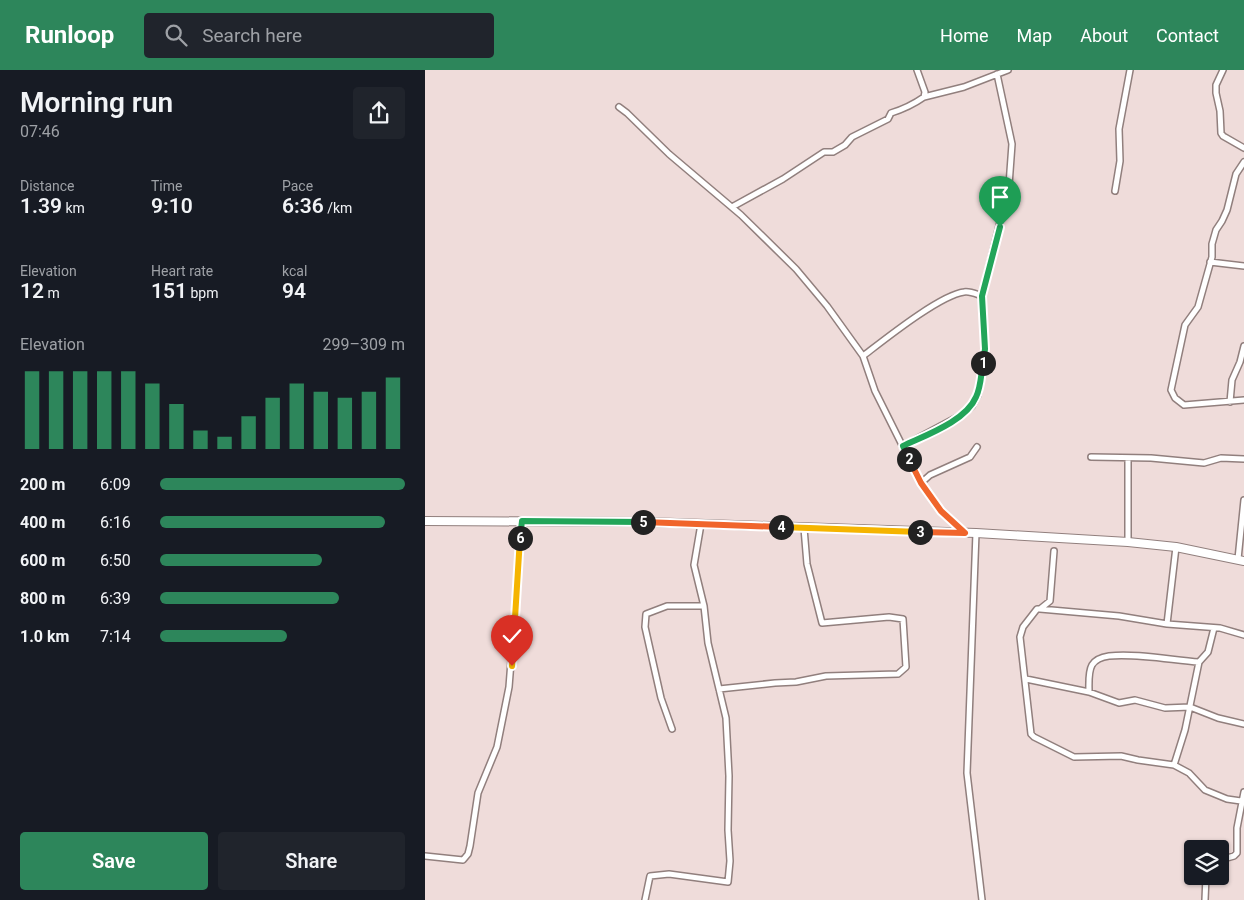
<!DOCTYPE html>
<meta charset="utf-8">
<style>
:root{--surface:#171b24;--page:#20242c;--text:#f1f3f6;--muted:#9ea1a6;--accent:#2d865b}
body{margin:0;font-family:Roboto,sans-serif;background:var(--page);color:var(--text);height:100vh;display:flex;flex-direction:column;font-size:19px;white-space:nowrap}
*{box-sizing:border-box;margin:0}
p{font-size:16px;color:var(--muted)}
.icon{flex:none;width:28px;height:28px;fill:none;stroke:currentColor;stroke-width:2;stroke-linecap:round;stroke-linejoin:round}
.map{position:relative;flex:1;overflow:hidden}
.panel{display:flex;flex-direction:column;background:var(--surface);width:425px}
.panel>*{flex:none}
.controls{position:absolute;left:759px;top:770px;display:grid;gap:10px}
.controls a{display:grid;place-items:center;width:45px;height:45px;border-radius:5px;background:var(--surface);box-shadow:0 1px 4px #0004;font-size:25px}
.pin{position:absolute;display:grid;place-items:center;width:42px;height:42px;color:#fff;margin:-51px -21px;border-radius:50% 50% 50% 0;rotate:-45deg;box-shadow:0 0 5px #0007}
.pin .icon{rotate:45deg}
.km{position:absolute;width:25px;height:25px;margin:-12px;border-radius:50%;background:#222;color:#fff;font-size:14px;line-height:25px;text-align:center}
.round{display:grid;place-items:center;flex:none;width:52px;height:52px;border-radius:5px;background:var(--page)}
.summary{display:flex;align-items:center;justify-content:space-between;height:85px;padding:0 20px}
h1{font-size:28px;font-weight:600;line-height:38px}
.figures{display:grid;grid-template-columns:repeat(3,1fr);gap:8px;height:85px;padding:5px 20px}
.figures div{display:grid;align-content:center}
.figures b{font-size:21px;font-weight:600}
.figures small{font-size:14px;font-weight:400}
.figures p{font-size:14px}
.chart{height:140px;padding:10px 20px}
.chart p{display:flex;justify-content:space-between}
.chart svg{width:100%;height:90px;margin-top:5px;stroke:var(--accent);stroke-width:6}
.action{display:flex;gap:10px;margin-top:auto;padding:10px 20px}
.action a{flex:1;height:58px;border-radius:5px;background:var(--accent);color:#fff;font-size:20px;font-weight:600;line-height:58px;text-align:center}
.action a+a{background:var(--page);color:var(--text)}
ul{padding:0 20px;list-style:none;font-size:16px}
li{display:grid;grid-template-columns:80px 60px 1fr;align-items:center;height:38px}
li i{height:12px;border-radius:6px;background:var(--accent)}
header{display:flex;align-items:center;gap:30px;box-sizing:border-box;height:70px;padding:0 25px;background:var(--accent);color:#fff}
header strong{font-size:24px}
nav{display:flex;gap:28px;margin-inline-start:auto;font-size:18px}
.search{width:350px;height:45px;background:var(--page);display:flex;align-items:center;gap:12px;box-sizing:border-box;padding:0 18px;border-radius:5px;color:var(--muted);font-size:19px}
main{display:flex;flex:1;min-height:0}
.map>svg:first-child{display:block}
</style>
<header>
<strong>Runloop</strong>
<div class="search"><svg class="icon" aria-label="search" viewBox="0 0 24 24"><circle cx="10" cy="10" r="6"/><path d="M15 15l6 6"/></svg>Search here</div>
<nav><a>Home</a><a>Map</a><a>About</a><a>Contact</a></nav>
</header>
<main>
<section class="panel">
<div class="summary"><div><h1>Morning run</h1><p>07:46</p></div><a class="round"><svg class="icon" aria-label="share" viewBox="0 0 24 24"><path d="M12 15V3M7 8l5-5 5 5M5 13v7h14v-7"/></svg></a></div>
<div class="figures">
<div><p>Distance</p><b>1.39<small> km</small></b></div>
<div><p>Time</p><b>9:10</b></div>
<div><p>Pace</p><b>6:36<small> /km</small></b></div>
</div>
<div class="figures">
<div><p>Elevation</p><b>12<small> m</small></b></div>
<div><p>Heart rate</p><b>151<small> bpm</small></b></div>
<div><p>kcal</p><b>94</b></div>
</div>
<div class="chart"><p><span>Elevation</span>299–309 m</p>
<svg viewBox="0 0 160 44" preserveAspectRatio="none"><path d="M5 44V6M15 44V6M25 44V6M35 44V6M45 44V6M55 44V12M65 44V22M75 44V35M85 44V38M95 44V28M105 44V19M115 44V12M125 44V16M135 44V19M145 44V16M155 44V9"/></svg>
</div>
<ul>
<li><b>200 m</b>6:09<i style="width:100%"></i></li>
<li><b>400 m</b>6:16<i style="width:92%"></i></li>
<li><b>600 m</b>6:50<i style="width:66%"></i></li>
<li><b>800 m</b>6:39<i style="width:73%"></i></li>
<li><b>1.0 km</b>7:14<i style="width:52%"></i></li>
</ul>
<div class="action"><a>Save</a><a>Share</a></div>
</section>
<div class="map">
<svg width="819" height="830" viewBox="0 0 819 830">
<rect width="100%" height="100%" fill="#efdcda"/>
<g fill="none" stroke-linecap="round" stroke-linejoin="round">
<defs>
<path id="minor" d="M798,0L791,15V23L795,41L796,63L798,66L819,78
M499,27L539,17L583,0
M194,37L202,43L244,84L316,145L371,199L402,236L438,286L450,321L496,413L516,441L539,463
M819,92L811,104L802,140L797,151L791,160L787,174V187L773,237L760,255L746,320L750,328L759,335L819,330
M690,121L695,91L694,59L705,0
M307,137L358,109L399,82H408L420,75L427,67L463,49L466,43C479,39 489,34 499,27L500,22L492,0
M785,192L819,196
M438,286C459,270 515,225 539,222C545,221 551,224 557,226
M805,332L807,310L815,292L819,276
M478,376L538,344L547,336L553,325L560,279L557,226L584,115L587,74L572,4
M666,387L726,388L779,393L796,388L819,389
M703,388V472
M496,413L505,405L545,387L552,377
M551,463L542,703L557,830
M629,481L625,531L615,539H612L598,557L595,567L606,664L609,667L649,687L696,686L713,690L749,695L764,703L780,720L802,729L816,731
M813,489L819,430
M615,539L694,546L742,554L795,558L819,565
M742,554L751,477
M601,609L664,622L694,633L710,630L740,638L765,637L793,648L819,654
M294,619L350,613L371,612L401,606L473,604L481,597L478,549L464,547L397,553L382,494L379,458
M664,622C664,614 663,602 667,595C670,590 677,587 684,586C710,583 747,590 774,592L783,582L789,558
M247,659L236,628L220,557L221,544L242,536H279
M749,695L760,660L774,592
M0,786L38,790L43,784L45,776L53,723L72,677L84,617L97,451
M795,790L809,786L812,783V758L819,722
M220,830L225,806L244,804L303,812L305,791L303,760L304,706L301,648L283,573L279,536L269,495L276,454
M780,830L781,806"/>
<path id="secondary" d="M0,451L222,452L551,463L703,472L751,477L819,491"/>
</defs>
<use href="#minor" stroke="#917f7d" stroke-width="8"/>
<use href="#secondary" stroke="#917f7d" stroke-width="10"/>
<use href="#minor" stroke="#fff" stroke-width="5"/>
<use href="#secondary" stroke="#fff" stroke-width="8"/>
</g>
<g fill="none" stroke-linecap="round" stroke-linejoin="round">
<defs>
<path id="split-1" d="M558,293L560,279L557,226L575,157"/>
<path id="split-2" d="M484,389L478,376C501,365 541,351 551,327C556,317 556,304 558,293"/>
<path id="split-3" d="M484,389L496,413L516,441L540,463L495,462"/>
<path id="split-4" d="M356,457L495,462"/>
<path id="split-5" d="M218,452L356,457"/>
<path id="split-6" d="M95,468L97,451L218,452"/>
<path id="split-7" d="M87,596L95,468"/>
</defs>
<use href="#split-1" stroke="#fff" stroke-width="10"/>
<use href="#split-2" stroke="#fff" stroke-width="10"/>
<use href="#split-3" stroke="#fff" stroke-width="10"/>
<use href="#split-4" stroke="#fff" stroke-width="10"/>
<use href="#split-5" stroke="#fff" stroke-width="10"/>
<use href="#split-6" stroke="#fff" stroke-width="10"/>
<use href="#split-7" stroke="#fff" stroke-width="10"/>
<use href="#split-1" stroke="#22a559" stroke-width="6"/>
<use href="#split-2" stroke="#22a559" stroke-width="6"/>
<use href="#split-3" stroke="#f0652b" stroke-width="6"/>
<use href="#split-4" stroke="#f5b400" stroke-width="6"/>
<use href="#split-5" stroke="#f0652b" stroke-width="6"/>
<use href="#split-6" stroke="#22a559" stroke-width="6"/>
<use href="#split-7" stroke="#f5b400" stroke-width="6"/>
</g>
</svg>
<div class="controls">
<a><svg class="icon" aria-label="layers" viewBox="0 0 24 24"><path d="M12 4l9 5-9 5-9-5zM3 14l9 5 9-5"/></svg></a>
</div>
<div class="pin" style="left:575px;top:157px;background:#1e9e55"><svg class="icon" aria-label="arrive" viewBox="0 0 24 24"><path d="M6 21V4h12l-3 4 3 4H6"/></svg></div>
<div class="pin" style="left:87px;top:596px;background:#d93025"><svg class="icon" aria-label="check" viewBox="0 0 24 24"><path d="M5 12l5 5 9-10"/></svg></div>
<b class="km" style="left:558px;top:293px">1</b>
<b class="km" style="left:484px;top:389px">2</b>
<b class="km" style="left:495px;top:462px">3</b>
<b class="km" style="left:356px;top:457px">4</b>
<b class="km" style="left:218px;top:452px">5</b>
<b class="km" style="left:95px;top:468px">6</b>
</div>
</main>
